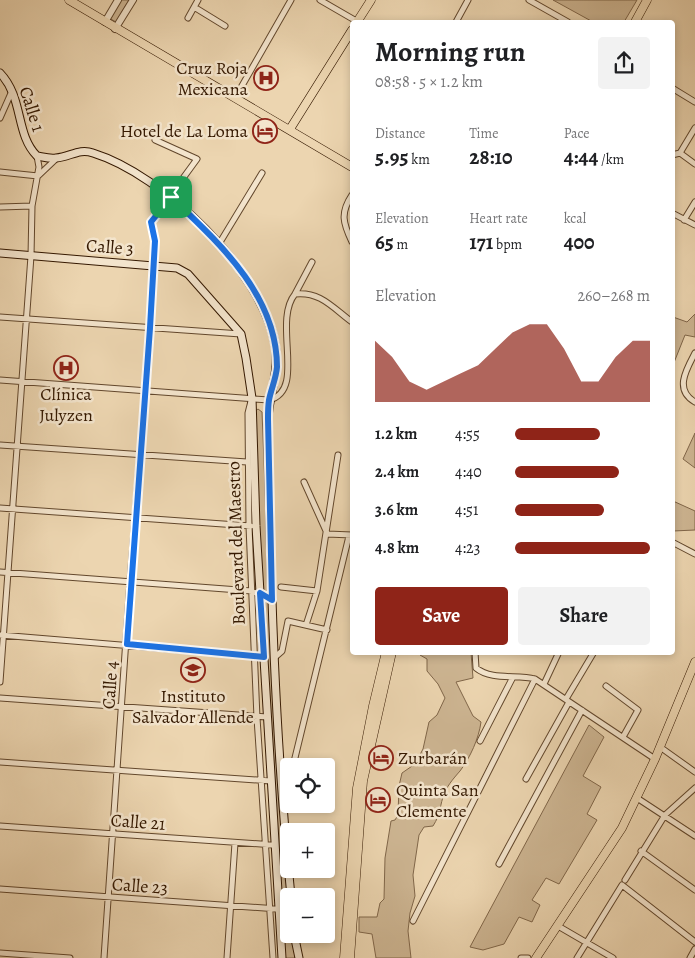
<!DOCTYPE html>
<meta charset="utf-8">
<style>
:root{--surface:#fff;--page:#f2f2f2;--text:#202124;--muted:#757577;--accent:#8f2418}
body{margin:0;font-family:Alegreya,serif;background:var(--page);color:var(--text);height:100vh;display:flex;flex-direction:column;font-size:19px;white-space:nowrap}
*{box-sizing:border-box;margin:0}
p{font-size:16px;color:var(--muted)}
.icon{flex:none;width:28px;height:28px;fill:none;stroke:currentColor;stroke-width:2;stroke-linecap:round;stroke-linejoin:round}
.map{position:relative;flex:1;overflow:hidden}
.drawer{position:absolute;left:350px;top:20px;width:325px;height:635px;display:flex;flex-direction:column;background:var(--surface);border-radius:5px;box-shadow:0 2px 8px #0003}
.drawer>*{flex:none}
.controls{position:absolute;left:280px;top:758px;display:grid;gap:10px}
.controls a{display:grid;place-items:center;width:55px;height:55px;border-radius:5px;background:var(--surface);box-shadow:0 2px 8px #0003;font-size:25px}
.pin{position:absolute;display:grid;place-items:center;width:42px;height:42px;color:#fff;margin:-21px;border-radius:10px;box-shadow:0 2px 8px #0006}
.round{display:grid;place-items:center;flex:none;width:52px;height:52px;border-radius:5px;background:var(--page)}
.overview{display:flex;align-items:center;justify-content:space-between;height:85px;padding:0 25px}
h1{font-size:28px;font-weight:700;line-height:38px}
.figures{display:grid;grid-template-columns:repeat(3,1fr);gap:8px;height:85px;padding:5px 25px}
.figures div{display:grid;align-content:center}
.figures b{font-size:21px;font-weight:700}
.figures small{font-size:14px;font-weight:400}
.figures p{font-size:14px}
.chart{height:140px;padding:10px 25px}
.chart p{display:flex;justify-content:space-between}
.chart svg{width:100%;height:90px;margin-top:5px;fill:var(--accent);opacity:.7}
.action{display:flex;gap:10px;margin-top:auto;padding:10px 25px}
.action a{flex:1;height:58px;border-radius:5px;background:var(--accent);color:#fff;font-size:20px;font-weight:700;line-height:58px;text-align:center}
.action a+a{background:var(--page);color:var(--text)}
ul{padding:0 25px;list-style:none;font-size:16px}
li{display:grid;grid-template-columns:80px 60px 1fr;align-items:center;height:38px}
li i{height:12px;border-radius:6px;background:var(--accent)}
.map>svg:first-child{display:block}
</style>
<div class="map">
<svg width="695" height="958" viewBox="0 0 695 958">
<rect width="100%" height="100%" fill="#ecd5b0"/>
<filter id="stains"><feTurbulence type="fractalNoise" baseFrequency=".004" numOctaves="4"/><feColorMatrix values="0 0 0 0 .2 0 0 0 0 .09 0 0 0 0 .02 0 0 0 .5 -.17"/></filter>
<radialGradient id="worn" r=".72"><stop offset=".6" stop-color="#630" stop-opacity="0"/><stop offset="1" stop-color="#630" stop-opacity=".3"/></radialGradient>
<path fill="#cdb592" stroke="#806649" d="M120,0H129L116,22L109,18Z
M553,0H637L624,22H593Z
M695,314V337L685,335L673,365V317L687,322Z
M258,409L262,412L276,759L289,908V934H292L295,958H284L266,676L254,412Z
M695,433V468L683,459Z
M673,501L695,511V530L673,531Z
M421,653H471L473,678L456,682L473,716L481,722C479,738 470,758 460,771C453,779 446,787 443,797C439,810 441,813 433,826L424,827L419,835L413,875L415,896L410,913L408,931L411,958H376L372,934L359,932V917H377L380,903L384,899L385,858L391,821L395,820L398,815L399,786L402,773L415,764L423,749L429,722L437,715L445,698L438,684L427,671V659L420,655Z
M589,725L604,737L583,776L601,787L587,814L597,820L559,884L546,878L532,900L540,905L532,922L519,917L504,944L483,950L470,947Z"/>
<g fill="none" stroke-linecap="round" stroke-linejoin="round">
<defs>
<path id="minor" d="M320,0L358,22
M529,0L568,22
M194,7L225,26
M188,18L198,0
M456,22L468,0
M672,88L695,102
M235,98L291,0
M0,118L12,91
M680,153L695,128
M680,153L695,164
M672,155L680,153
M0,172L38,176L57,158
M352,195C340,213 343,223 352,242
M0,207L32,206
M672,213L695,225
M684,220L695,202
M219,244L262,173
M295,294L312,262
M0,317L241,334
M695,353C686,370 674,390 695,402
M0,380L269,400C307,391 272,322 295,294C320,291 333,308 352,322
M251,401L248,413L249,526L257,718L273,958
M0,445L247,462
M304,482L327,533
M0,508L251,526
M327,534L352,535
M672,542L695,554
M0,572L252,591L272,600
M281,587L317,591
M306,625L317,591L338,455
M0,635L264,657
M475,652L476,668C492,681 517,674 535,679L655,759
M274,658L282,651L288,621L327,630
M0,682L31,256L32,206L39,167L37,156
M544,684L559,652
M606,686L638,710L623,737
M0,698L267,717
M566,699L594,652
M480,741L513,677
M660,747L695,772
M0,762L271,781
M293,766L349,536
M526,779L569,702
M282,789L289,775
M637,798L695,836
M0,826L274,845
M641,851L695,890
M499,864L582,710
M625,880L665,815L695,788
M0,889L278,909
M413,921L535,679
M558,926L613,958
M0,953L70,958
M104,958L130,581L150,328L155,241L151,222L197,159L155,140
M227,958L235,843
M521,958H528
M577,958L622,885L695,942
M690,958L695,949"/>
<path id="tertiary" d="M105,22L118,0
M115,29L133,0"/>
<path id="secondary" d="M0,73C24,98 15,134 37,156C43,157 50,159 56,158C70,157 79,148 93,153C164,175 262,271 275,344C280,371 269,394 268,419C270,579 275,738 291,896
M0,253L177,268L188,274L241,334L246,358L252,398L256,526L282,958
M294,934L299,958"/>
<path id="primary" d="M69,0L352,167
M357,22L371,0
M635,22L647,0
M290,129L352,30
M344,958L357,788L373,706L386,652
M350,958L363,781L392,652
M536,958L622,828L655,759L695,662"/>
</defs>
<use href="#minor" stroke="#62472c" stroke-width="7"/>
<use href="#tertiary" stroke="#62472c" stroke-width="8"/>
<use href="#secondary" stroke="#341800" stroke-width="9"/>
<use href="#primary" stroke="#341800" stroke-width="9"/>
<use href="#minor" stroke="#f3e4cc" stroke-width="5"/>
<use href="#tertiary" stroke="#f3e4cc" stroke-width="6"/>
<use href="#secondary" stroke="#f3e4cc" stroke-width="7"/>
<use href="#primary" stroke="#ecd5b0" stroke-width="8"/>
</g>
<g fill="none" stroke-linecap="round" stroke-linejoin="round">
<defs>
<path id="route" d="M171,197C219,243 277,295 277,367C276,379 271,389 269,400C268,406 268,413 268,419L272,600L260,593L264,657L127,644L150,328L155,241L151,222Z"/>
</defs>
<use href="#route" stroke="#fff" stroke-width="10"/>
<use href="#route" stroke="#1a73e8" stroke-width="6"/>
</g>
<defs>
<symbol id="hospital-ring" viewBox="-11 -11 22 22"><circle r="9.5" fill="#f3e4cc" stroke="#8f2418" stroke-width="1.5"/><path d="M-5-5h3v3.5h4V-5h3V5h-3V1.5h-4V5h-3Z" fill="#8f2418"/></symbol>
<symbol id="hotel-ring" viewBox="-11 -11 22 22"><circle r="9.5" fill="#f3e4cc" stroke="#8f2418" stroke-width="1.5"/><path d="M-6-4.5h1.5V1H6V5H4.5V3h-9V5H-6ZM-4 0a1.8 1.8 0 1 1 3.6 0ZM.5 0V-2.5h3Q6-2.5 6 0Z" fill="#8f2418"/></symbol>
<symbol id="university-ring" viewBox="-11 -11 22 22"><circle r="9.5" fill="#f3e4cc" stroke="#8f2418" stroke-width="1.5"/><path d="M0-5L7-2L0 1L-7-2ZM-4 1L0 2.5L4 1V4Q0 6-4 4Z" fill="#8f2418"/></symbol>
</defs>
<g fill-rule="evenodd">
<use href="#hospital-ring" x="252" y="64" width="28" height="28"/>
<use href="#hotel-ring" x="251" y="117" width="28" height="28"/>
<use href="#hospital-ring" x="52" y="354" width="28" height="28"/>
<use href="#university-ring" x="179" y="656" width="28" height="28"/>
<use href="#hotel-ring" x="367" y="744" width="28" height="28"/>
<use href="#hotel-ring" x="364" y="786" width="28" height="28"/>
</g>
<g text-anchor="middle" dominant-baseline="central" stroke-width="5" stroke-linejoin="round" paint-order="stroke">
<g font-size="18" fill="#341800" stroke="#f3e4cc" text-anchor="end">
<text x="248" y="68">Cruz Roja<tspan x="248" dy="21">Mexicana</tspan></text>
<text x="248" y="131">Hotel de La Loma</text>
<text x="66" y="394" text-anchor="middle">Clínica<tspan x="66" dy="21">Julyzen</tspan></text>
<text x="193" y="696" text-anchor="middle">Instituto<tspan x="193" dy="21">Salvador Allende</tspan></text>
<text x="398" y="758" text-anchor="start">Zurbarán</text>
<text x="396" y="790" text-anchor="start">Quinta San<tspan x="396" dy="21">Clemente</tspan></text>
</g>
<g font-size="18" fill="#341800" stroke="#f3e4cc">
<text transform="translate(32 109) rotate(72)">Calle 1</text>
<text transform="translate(110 247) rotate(4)">Calle 3</text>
<text transform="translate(236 543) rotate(-92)">Boulevard del Maestro</text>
<text transform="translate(110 685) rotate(-86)">Calle 4</text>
<text transform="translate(138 822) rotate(4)">Calle 21</text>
<text transform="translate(140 886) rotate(4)">Calle 23</text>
</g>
</g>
<rect width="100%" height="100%" filter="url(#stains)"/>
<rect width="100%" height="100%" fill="url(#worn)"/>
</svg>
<div class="controls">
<a><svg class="icon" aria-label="locate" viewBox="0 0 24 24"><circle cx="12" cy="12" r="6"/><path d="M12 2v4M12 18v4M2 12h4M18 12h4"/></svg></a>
<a>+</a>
<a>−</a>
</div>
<div class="pin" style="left:171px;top:197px;background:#1e9e55"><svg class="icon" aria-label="arrive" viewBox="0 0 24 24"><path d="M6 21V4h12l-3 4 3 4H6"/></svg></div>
<section class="drawer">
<div class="overview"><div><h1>Morning run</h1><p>08:58 · 5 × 1.2 km</p></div><a class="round"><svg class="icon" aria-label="share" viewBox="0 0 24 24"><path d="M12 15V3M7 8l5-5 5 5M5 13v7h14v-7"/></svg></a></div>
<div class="figures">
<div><p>Distance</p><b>5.95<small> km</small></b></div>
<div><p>Time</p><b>28:10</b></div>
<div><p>Pace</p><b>4:44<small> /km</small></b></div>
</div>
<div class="figures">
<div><p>Elevation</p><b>65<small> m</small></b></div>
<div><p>Heart rate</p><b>171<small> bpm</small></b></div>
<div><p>kcal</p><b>400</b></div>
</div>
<div class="chart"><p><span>Elevation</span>260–268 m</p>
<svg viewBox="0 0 160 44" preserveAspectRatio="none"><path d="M0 44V14L10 22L20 34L30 38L40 34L50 30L60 26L70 18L80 10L90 6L100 6L110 18L120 34L130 34L140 22L150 14L160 14V44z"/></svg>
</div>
<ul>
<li><b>1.2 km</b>4:55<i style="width:63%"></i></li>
<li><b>2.4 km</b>4:40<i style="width:77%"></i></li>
<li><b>3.6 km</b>4:51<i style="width:66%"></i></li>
<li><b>4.8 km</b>4:23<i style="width:100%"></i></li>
</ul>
<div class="action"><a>Save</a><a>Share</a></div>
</section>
</div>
